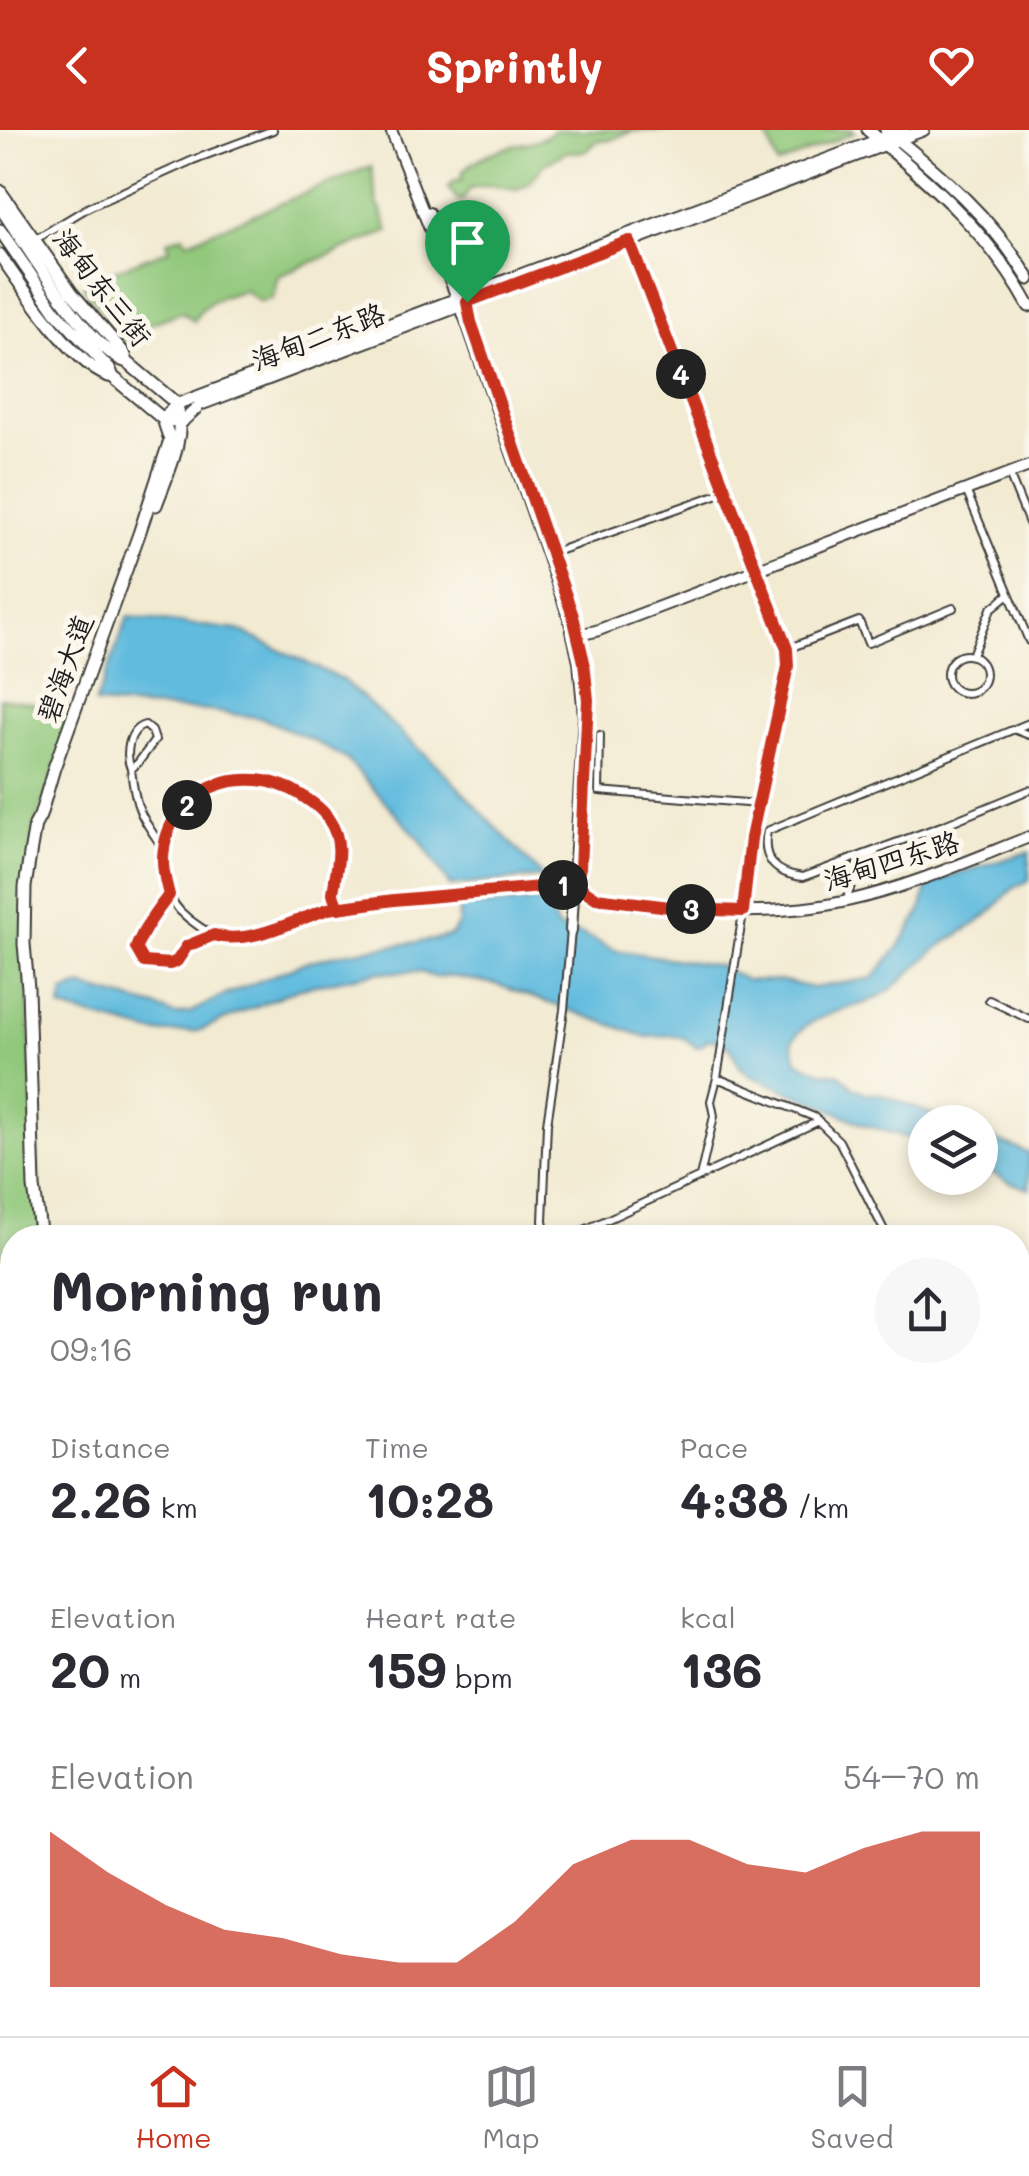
<!DOCTYPE html>
<meta charset="utf-8">
<style>
:root{--surface:#fff;--page:#f7f7f7;--text:#2b2b33;--muted:#7c7c81;--line:#e1e1e2;--accent:#c8321e}
body{margin:0;font-family:Mali,"LXGW WenKai TC",sans-serif;background:var(--page);color:var(--text);height:100vh;display:flex;flex-direction:column;font-size:38px;white-space:nowrap}
*{box-sizing:border-box;margin:0}
p{font-size:32px;color:var(--muted)}
.icon{flex:none;width:55px;height:55px;fill:none;stroke:currentColor;stroke-width:2;stroke-linecap:round;stroke-linejoin:round}
.map{position:relative;flex:1;overflow:hidden}
.sheet{position:absolute;left:0px;top:1095px;width:1030px;height:812px;display:flex;flex-direction:column;background:var(--surface);border-radius:40px 40px 0 0;box-shadow:0 5px 15px #0003}
.sheet>*{flex:none}
.fabs{position:absolute;left:908px;top:975px;display:grid;gap:20px}
.fabs a{display:grid;place-items:center;width:90px;height:90px;border-radius:50%;background:var(--surface);box-shadow:0 5px 15px #0003;font-size:50px}
.pin{position:absolute;display:grid;place-items:center;width:85px;height:85px;color:#fff;margin:-102px -42px;border-radius:50% 50% 50% 0;rotate:-45deg;box-shadow:0 0 10px #0007}
.pin .icon{rotate:45deg}
.km{position:absolute;width:50px;height:50px;margin:-25px;border-radius:50%;background:#222;color:#fff;font-size:28px;line-height:50px;text-align:center}
.round{display:grid;place-items:center;flex:none;width:105px;height:105px;border-radius:52px;background:var(--page)}
.overview{display:flex;align-items:center;justify-content:space-between;height:170px;padding:0 50px}
h1{font-size:55px;font-weight:700;line-height:75px}
.metrics{display:grid;grid-template-columns:repeat(3,1fr);gap:15px;height:170px;padding:10px 50px}
.metrics div{display:grid;align-content:center}
.metrics b{font-size:50px;font-weight:700}
.metrics small{font-size:28px;font-weight:400}
.metrics p{font-size:28px}
.chart{height:280px;padding:20px 50px}
.chart p{display:flex;justify-content:space-between}
.chart svg{width:100%;height:180px;margin-top:10px;fill:var(--accent);opacity:.7}
header{display:flex;justify-content:space-between;align-items:center;height:130px;padding:0 50px;background:var(--accent);color:#fff;font-size:45px;font-weight:700}
.dock{display:flex;justify-content:space-around;align-items:center;height:140px;border-top:2px solid var(--line);background:var(--surface);font-size:28px;color:var(--muted)}
.dock a{display:grid;justify-items:center;gap:5px}
.dock .current{color:var(--accent)}
.map>svg:first-child{display:block}
</style>
<header><svg class="icon" aria-label="back" viewBox="0 0 24 24"><path d="M15 5l-7 7 7 7"/></svg>Sprintly<svg class="icon" aria-label="heart" viewBox="0 0 24 24"><path d="M12 20l-8-8c-3-5 5-10 8-4 3-6 11-1 8 4z"/></svg></header>
<div class="map">
<svg width="1029" height="1906" viewBox="0 0 1029 1906">
<rect width="100%" height="100%" fill="#fbf7ec"/>
<filter id="ink" filterUnits="userSpaceOnUse"><feTurbulence type="fractalNoise" baseFrequency=".01" numOctaves="2"/><feDisplacementMap in="SourceGraphic" scale="20" xChannelSelector="R" yChannelSelector="G"/><feConvolveMatrix kernelMatrix="1 2 1 2 8 2 1 2 1" color-interpolation-filters="sRGB"/></filter>
<filter id="wash" filterUnits="userSpaceOnUse"><feTurbulence type="fractalNoise" baseFrequency=".0048" numOctaves="4" result="noise"/><feDisplacementMap in="SourceGraphic" scale="40" xChannelSelector="R" yChannelSelector="G"/><feGaussianBlur stdDeviation="2.25" result="paint"/><feColorMatrix in="noise" values="0 0 0 0 0 0 0 0 0 0 0 0 0 0 0 0 0 1.4 0 .05"/><feComposite in="paint" operator="in"/></filter>
<g filter="url(#wash)">
<rect width="100%" height="100%" fill="#f2ead1"/>
<path fill="#91c87b" stroke="#56724c" stroke-width="2.5" d="M554,0H674L633,1L608,11L598,10L587,21L566,22L545,34L528,54L517,59L490,55L470,58L463,70H458L448,58L455,50H462L463,41C476,28 497,20 516,15C531,11 542,12 554,0Z
M765,0H852L855,2L778,35Z
M371,36L377,72L389,101L278,146L273,168L260,172L244,160C223,167 204,170 194,191L182,182L144,196L130,218L83,157L92,149L170,119L167,111L183,105L187,112Z
M0,568L76,580L35,695L24,789L41,1107L12,1108V1165L0,1129Z"/>
<path fill="#61bbde" stroke="#3e6c7d" stroke-width="2.5" d="M128,487L238,500L343,550L440,638L543,747L450,756L421,711L346,629L310,609L262,588L209,581L95,574Z
M1029,722V751C1008,757 1003,772 987,785C971,799 951,807 935,820C919,833 904,850 887,862C858,882 810,879 792,912L797,931L821,942L840,944L852,956L868,964H881L951,992H925V1013L862,994L820,974L751,946L740,937L730,917L716,910H707L703,915L696,917L686,909L674,905L646,907L495,854L449,846L434,847L420,842H378L297,859L198,901L168,903L149,902L61,878L64,862L81,856L156,877L175,885L191,882L218,868L303,833L348,822L432,810L452,805L459,793V777L544,771L558,798L583,805L614,820L720,836L746,850L784,851L813,858L873,848L898,818L921,781L927,757L956,744Z
M980,1004L1029,1023V1059L1009,1052L980,1036Z
M0,1364L12,1389V1731L0,1721Z
M232,1895H610L620,1906H246Z"/>
</g>
<g filter="url(#ink)">
<g fill="none" stroke-linecap="round" stroke-linejoin="round">
<defs>
<path id="street" d="M34,110L89,77L193,30L273,0
M629,110L787,519L788,536L751,708L745,770L717,948L814,987L839,1011L888,1108
M1011,349L1029,393
M968,365L1029,511
M547,425L727,361
M787,519L859,491L868,513L953,478
M947 544a19 19 0 1 1 38 0a19 19 0 1 1-38 0Z
M972,525L991,479L1009,464
M1029,593L767,701C761,730 776,744 803,747L944,695L1029,660
M1016,600L1029,605
M600,605L599,661L758,674
M131,639C125,625 128,599 145,595L152,601L155,610L138,633L131,639C135,678 141,687 163,718
M169,765L153,785L136,819L144,832L170,834L177,831L187,816L213,806
M848,765L857,735L875,723
M328,779C336,757 344,728 336,705C331,687 317,676 302,666C246,630 173,655 163,724C160,742 167,767 180,781C190,791 210,806 225,808C255,813 296,786 326,780C360,772 397,770 432,767C480,762 527,758 575,754
M989,870L1029,889
M701,1046L819,991
M546,1108L543,1091L547,994L564,880L571,800
M567,1108L700,1047L714,986L711,971L717,948
M1018,1191L1029,1189
M1018,1233L1026,1232
M1018,1283L1029,1282
M1018,1353L1029,1352
M1018,1394L1029,1393
M1018,1444L1029,1443
M1018,1692L1029,1755
M0,1807L12,1817
M0,1827L12,1816
M199,1899L201,1906"/>
<path id="secondary" d="M391,0L467,193L569,488L579,531L584,587L571,800
M429,83L468,178
M177,274L904,0
M182,292L200,275L924,0
M573,506L596,501L1029,336
M575,754C581,758 588,763 595,766C611,774 651,776 671,778C729,783 790,784 847,771C910,757 970,730 1029,707"/>
<path id="primary" d="M868,0C931,54 989,102 1029,176
M886,0C941,44 992,88 1029,149
M0,61L72,163L124,223L127,232L177,274
M0,77C23,110 91,223 127,232
M0,100L56,182L110,240L113,247
M0,125C20,154 79,243 113,247L163,289L170,310L139,404L54,638L40,686L35,695L31,718L25,757L24,814L28,858L34,1057L41,1108
M156,375C168,342 186,309 177,274L163,289L182,292
M1018,1646L1029,1644
M1018,1665L1029,1663
M657,1895L667,1906
M369,1906L390,1895
M404,1906L427,1895"/>
</defs>
<use href="#street" stroke="#3c3b37" stroke-width="10"/>
<use href="#secondary" stroke="#3c3b37" stroke-width="14"/>
<use href="#primary" stroke="#3c3b37" stroke-width="15"/>
<use href="#street" stroke="#fff" stroke-width="6"/>
<use href="#secondary" stroke="#fff" stroke-width="10"/>
<use href="#primary" stroke="#fff" stroke-width="11"/>
</g>
</g>
<g fill="none" stroke-linecap="round" stroke-linejoin="round" filter="url(#ink)">
<defs>
<path id="route" d="M467,172L471,192L573,486L584,532L588,570L580,738L575,754L394,770L328,779C296,790 247,816 214,805L187,816L177,831L170,834L144,832L136,818C144,798 156,782 169,765C166,753 162,740 163,727C167,657 246,630 301,665C311,672 323,679 329,690C342,709 339,728 335,749C335,754 333,759 333,764C334,769 337,774 338,778L394,770L575,754L596,768L686,779L743,781L751,708L788,536L787,519L629,111L467,172"/>
</defs>
<use href="#route" stroke="#fff" stroke-width="20"/>
<use href="#route" stroke="#c8321e" stroke-width="12"/>
</g>
<g text-anchor="middle" dominant-baseline="central" stroke-width="10" stroke-linejoin="round" paint-order="stroke">
<g font-size="28" fill="#1c1c1c" stroke="#fbf7ec">
<text transform="translate(103 157) rotate(52)">海甸东三街</text>
<text transform="translate(318 206) rotate(-21)">海甸二东路</text>
<text transform="translate(64 538) rotate(-70)">碧海大道</text>
<text transform="translate(891 730) rotate(-17)">海甸四东路</text>
</g>
</g>
</svg>
<div class="fabs">
<a><svg class="icon" aria-label="layers" viewBox="0 0 24 24"><path d="M12 4l9 5-9 5-9-5zM3 14l9 5 9-5"/></svg></a>
</div>
<div class="pin" style="left:467px;top:172px;background:#1e9e55"><svg class="icon" aria-label="arrive" viewBox="0 0 24 24"><path d="M6 21V4h12l-3 4 3 4H6"/></svg></div>
<b class="km" style="left:563px;top:755px">1</b>
<b class="km" style="left:187px;top:675px">2</b>
<b class="km" style="left:691px;top:779px">3</b>
<b class="km" style="left:681px;top:244px">4</b>
<section class="sheet">
<div class="overview"><div><h1>Morning run</h1><p>09:16</p></div><a class="round"><svg class="icon" aria-label="share" viewBox="0 0 24 24"><path d="M12 15V3M7 8l5-5 5 5M5 13v7h14v-7"/></svg></a></div>
<div class="metrics">
<div><p>Distance</p><b>2.26<small> km</small></b></div>
<div><p>Time</p><b>10:28</b></div>
<div><p>Pace</p><b>4:38<small> /km</small></b></div>
</div>
<div class="metrics">
<div><p>Elevation</p><b>20<small> m</small></b></div>
<div><p>Heart rate</p><b>159<small> bpm</small></b></div>
<div><p>kcal</p><b>136</b></div>
</div>
<div class="chart"><p><span>Elevation</span>54–70 m</p>
<svg viewBox="0 0 160 44" preserveAspectRatio="none"><path d="M0 44V6L10 16L20 24L30 30L40 32L50 36L60 38L70 38L80 28L90 14L100 8L110 8L120 14L130 16L140 10L150 6L160 6V44z"/></svg>
</div>
</section>
</div>
<nav class="dock">
<a class="current"><svg class="icon" aria-label="home" viewBox="0 0 24 24"><path d="M3 11l9-7 9 7M6 9v11h12V9"/></svg>Home</a>
<a><svg class="icon" aria-label="map" viewBox="0 0 24 24"><path d="M3 6l6-2 6 2 6-2v14l-6 2-6-2-6 2zM9 4v14M15 6v14"/></svg>Map</a>
<a><svg class="icon" aria-label="saved" viewBox="0 0 24 24"><path d="M7 4h10v16l-5-4-5 4z"/></svg>Saved</a>
</nav>
